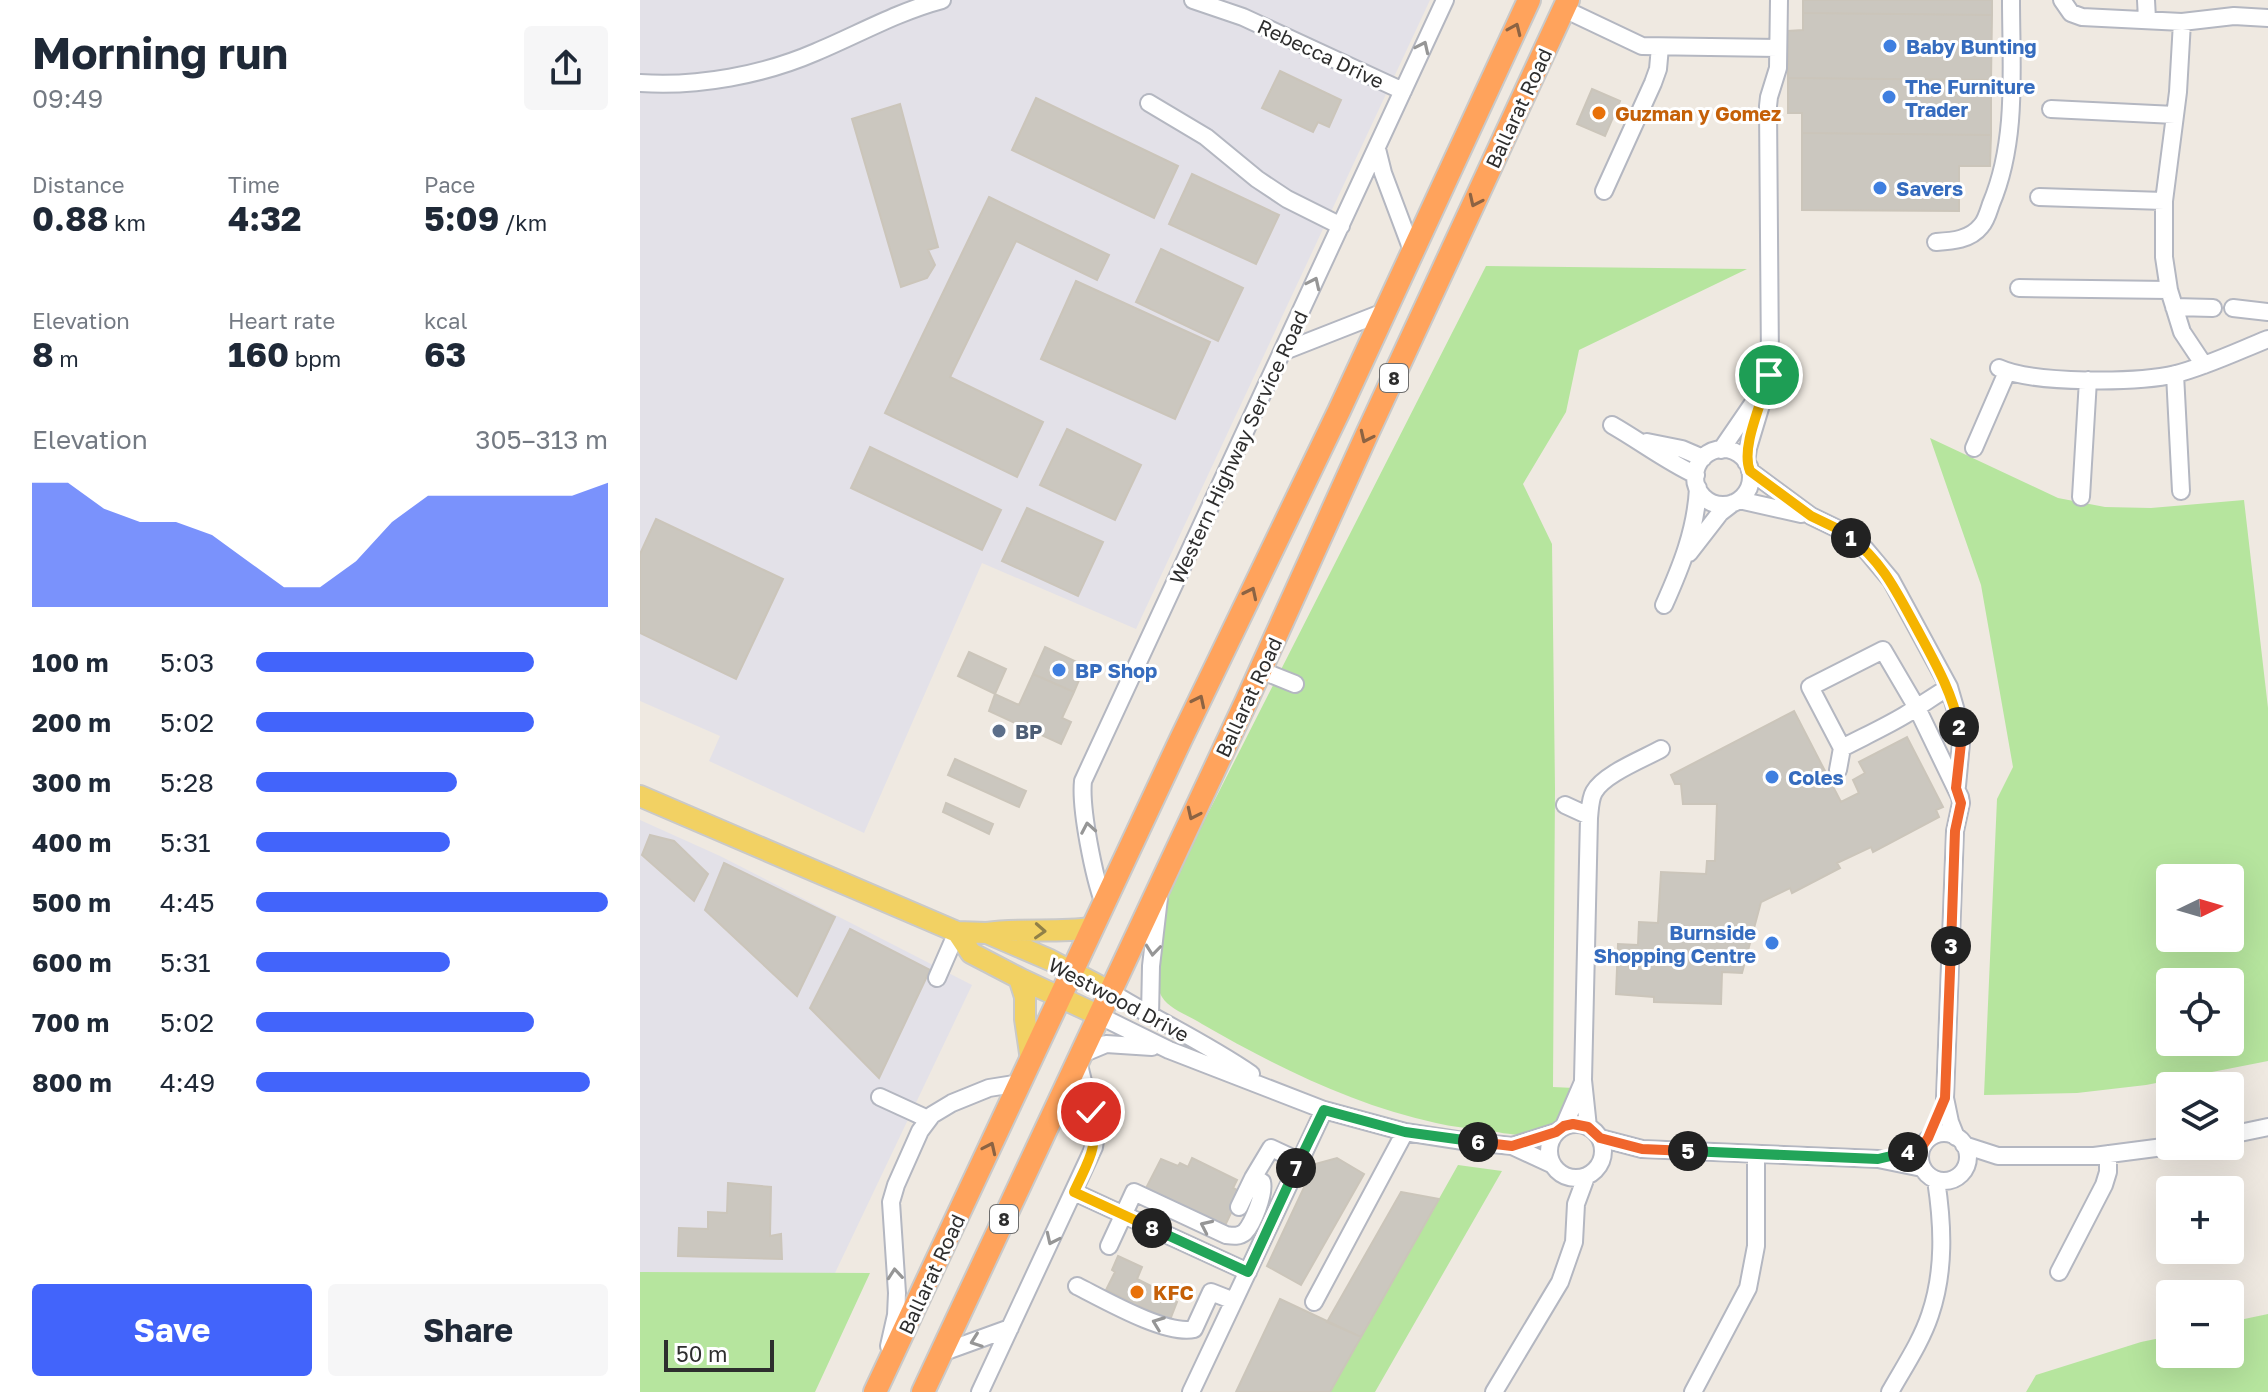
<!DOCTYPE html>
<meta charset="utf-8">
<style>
:root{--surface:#fff;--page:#f6f6f7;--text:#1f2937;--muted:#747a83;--accent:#4264fb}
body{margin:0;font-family:"Golos Text",sans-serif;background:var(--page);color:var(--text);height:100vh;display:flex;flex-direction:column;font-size:30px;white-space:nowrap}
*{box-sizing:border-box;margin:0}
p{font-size:26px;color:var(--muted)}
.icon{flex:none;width:44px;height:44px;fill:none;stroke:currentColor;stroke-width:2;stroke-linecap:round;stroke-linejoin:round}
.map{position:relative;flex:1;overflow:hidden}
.details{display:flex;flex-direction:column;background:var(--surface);width:640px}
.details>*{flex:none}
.needle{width:52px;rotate:85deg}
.buttons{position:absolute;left:1516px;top:864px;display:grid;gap:16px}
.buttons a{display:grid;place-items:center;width:88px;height:88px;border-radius:8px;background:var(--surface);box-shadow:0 8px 32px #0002;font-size:40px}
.scale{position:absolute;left:24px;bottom:20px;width:110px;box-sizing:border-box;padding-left:8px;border:4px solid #2e2e2e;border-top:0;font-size:22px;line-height:28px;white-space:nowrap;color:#2e2e2e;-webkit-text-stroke:6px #fff;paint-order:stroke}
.pin{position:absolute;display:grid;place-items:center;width:68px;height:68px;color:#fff;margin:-34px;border:4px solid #fff;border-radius:50%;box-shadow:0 2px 8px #0007}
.km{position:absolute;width:40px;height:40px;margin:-20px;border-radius:50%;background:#222;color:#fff;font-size:22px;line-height:40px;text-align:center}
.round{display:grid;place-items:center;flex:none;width:84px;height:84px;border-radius:8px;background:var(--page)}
.head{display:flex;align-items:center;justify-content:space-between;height:136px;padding:0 32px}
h1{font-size:44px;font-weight:700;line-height:60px}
.figures{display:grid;grid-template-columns:repeat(3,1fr);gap:12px;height:136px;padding:8px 32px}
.figures div{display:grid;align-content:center}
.figures b{font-size:34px;font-weight:700}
.figures small{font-size:22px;font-weight:400}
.figures p{font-size:22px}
.chart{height:224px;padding:16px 32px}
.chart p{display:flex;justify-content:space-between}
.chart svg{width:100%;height:144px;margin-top:8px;fill:var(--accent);opacity:.7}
.action{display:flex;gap:16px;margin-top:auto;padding:16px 32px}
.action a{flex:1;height:92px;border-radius:8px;background:var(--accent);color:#fff;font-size:32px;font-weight:700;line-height:92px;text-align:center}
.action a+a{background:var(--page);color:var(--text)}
ul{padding:0 32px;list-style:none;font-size:26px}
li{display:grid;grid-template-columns:128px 96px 1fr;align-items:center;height:60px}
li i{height:20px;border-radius:10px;background:var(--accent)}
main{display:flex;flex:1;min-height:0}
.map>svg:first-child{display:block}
</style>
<main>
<section class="details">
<div class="head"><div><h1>Morning run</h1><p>09:49</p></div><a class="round"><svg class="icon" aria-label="share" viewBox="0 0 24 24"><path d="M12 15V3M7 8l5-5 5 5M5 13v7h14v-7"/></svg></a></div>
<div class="figures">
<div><p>Distance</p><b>0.88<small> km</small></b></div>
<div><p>Time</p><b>4:32</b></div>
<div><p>Pace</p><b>5:09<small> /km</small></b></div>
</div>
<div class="figures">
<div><p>Elevation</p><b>8<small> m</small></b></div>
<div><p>Heart rate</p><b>160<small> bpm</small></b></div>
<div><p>kcal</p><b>63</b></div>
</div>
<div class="chart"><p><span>Elevation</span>305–313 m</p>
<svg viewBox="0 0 160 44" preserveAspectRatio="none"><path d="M0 44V6L10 6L20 14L30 18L40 18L50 22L60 30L70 38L80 38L90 30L100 18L110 10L120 10L130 10L140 10L150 10L160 6V44z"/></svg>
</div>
<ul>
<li><b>100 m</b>5:03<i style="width:79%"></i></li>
<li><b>200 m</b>5:02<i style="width:79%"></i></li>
<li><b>300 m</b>5:28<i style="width:57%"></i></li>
<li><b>400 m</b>5:31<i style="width:55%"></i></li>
<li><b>500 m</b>4:45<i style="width:100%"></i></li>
<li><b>600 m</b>5:31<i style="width:55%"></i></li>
<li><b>700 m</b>5:02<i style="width:79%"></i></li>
<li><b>800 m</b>4:49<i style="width:95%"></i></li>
</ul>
<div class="action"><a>Save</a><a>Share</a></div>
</section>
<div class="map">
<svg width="1628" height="1392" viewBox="0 0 1628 1392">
<rect width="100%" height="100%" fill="#efe9e1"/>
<path fill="#e3e1e8" d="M0,0H790L496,629L342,563L224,833L69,761L80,736L0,701Z
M0,820L80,856L332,985L195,1273L0,1272Z"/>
<path fill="#b6e59e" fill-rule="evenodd" d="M846,266L1107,269L939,350L926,412L883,484L912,544L915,789L913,1087L934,1088C928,1100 922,1122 910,1129C890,1140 865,1133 844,1130C828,1128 812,1127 796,1123C713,1105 635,1066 562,1024C550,1016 529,1009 522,997C509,977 523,913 529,890Z
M1290,438L1418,498L1465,507L1511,508L1604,500L1628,708V1061L1506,1085L1437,1093L1344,1095L1357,799L1373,767L1341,585ZM1530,878H1590V938H1530ZM1530,982H1590V1042H1530Z
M818,1165L862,1171L735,1392H690Z
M0,1272L230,1273L175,1392H0Z
M1628,1314V1392H1386L1396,1375L1501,1342L1530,1336V1354H1590V1322Z"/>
<path fill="#cbc7bf" stroke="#cbc5ba" stroke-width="2" d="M1163,0H1352V15L1163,13Z
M1163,13L1352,15L1351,80L1148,78V31L1163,30Z
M640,71L701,100L689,127L678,122L673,132L622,108Z
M1148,78L1351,80V135L1162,133V113H1148Z
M952,89L980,101L965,136L937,124Z
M396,98L538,166L514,218L372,150Z
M260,104L298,247L288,250L295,265L287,278L261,287L212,119Z
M1162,133L1351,135L1350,166H1319V211L1162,210Z
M552,174L639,215L616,264L529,224Z
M349,197L469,255L457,280L376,241L310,377L403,422L377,477L245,413Z
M521,249L603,288L578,341L496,302Z
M436,281L570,342L535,419L401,359Z
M427,429L501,465L475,520L400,485Z
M230,447L361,510L342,550L211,488Z
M387,508L463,542L438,596L362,561Z
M16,519L143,579L96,679L0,633V554Z
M405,647L445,666L434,692L393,674Z
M329,652L366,669L355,694L318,676Z
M393,674L434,692L422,718L431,722L421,744L349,711L355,694L379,705Z
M1154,711L1201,802L1219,793L1213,780L1225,773L1219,762L1267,737L1303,807L1296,810L1299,817L1233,852L1231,847L1197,863L1200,868L1152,893L1150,888L1121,902L1102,973L1082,972L1081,1004L1014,1002V997L976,994L978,944L998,945L999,922L1018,923L1021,872L1066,874L1067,861H1075L1077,804H1043L1041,784H1035L1031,775Z
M315,759L386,791L379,807L308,775Z
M306,803L353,824L349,834L303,812Z
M10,835L34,841L68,874L54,901L2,855Z
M84,863L195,917L157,996L65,910Z
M210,929L290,970L239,1078L170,1008Z
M552,1158L597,1180L593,1188L601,1192L582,1232L504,1192L521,1159L538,1166L540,1163L548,1167Z
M697,1158L724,1174L661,1285L627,1266L675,1164Z
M88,1183L131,1187L130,1236L141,1234L142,1259L38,1256L39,1228L68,1229V1212L87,1213Z
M761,1192L799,1199L721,1337L687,1322Z
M478,1256L502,1267L497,1279L527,1294L526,1296L537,1302L528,1325L517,1320L519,1315L499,1306L497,1311L485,1305L487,1300L466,1290L475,1272L472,1270Z
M640,1299L721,1337L690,1392H596Z"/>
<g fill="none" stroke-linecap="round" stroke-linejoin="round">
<defs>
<path id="minor" d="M553,0L603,17L763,91
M1422,0L1431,13L1442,17L1542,22L1594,16L1628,18
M1506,0L1507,19
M924,9L1002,46L1138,48
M1542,22L1538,92L1524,201V257L1529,290L1542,332L1564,365
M0,83C58,87 123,75 176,52C219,34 257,12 302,0
M509,103L566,137L617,179L647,199L701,226
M1411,109L1535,115
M737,149L743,173L773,253
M964,191L1013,83L1018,69L1020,47
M1399,197L1524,201
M1296,242C1312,241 1330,240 1341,226C1346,221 1349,210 1351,204C1378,140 1371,68 1371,0
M1379,288L1529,290
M1534,307L1573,308
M1593,308L1628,312
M642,352L744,312
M1359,368C1394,384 1498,383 1536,374C1567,366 1598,351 1628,339
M1535,374L1541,491
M972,425C1000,441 1026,461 1056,475
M1007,442L1042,449L1063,458
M1334,448L1367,372
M1055 477a28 28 0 1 1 56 0a28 28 0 1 1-56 0Z
M1081,450L1118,396
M1106,462L1108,448L1127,385L1130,364L1128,106L1129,97L1138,68L1139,0
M1110,471L1171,516L1200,530L1225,549L1251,580L1309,687L1316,711L1321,743L1317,786
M1441,497L1448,380
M1099,500L1161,514
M1049,553L1080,513L1093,503
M1024,605C1041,567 1056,530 1058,488
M620,670L655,684
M1309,687C1294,696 1280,706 1265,715C1245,727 1223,737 1202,748L1170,687L1243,650L1277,708L1320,797L1321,803L1315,831L1305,1098L1310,1122L1316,1137
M1198,770L1202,748
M925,805L949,816
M464,904C454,877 440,809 443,781L805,0
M297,978L317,932
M469,991C516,1020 566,1043 611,1074
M458,1015L529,1050L684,1110L765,1132L823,1141L872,1146L911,1164
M510,1016L511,966L519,898
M442,1054L466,1044L512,1047
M240,1097L288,1119
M909 1151a27 27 0 1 1 54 0a27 27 0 1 1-54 0Z
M924,1126L943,1082
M948,1127L943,1080L949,818C950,809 950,799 954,792C964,774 1003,759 1021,749
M1280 1157a24 24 0 1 1 48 0a24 24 0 1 1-48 0Z
M1590,1135L1628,1127
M960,1138L1002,1149L1238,1159L1282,1168
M1324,1145L1358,1156H1454L1531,1146
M872,1146L916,1132
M434,1192L608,1272
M599,1207L613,1178L631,1148L659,1161
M469,1246L494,1192L586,1235C593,1236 599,1237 605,1232C613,1223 625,1194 622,1182L613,1178
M1419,1272L1464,1185L1468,1172V1154
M437,1286C463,1299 527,1336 554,1329L571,1292L594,1301
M674,1302L765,1132
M249,1346L256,1315L257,1293L251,1202L256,1185L280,1131L292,1115L312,1103L349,1088L380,1083
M301,1353L370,1328
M340,1392L454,1147L456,1134L438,1061
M551,1392L684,1110
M854,1392L920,1282L934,1242L936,1204L946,1177
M1053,1392L1108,1288L1116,1246V1155
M1250,1392C1264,1367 1281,1342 1290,1315C1305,1271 1303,1225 1296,1180"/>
<path id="major" d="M0,796L317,932L347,933L410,960L469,991
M317,932L331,953L379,978L458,1015
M347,933C382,928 417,933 452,928
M379,978L385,997V1019L391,1060"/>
<path id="highway" d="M235,1392L541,739L699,411L889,0
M283,1392L606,702L727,434L928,0"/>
</defs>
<use href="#minor" stroke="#b4b7c1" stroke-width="20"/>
<use href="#major" stroke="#c9c9c9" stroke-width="24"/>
<use href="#highway" stroke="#c9c9c9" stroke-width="26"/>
<use href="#minor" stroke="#fff" stroke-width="16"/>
<use href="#major" stroke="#f2d163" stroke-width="20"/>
<use href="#highway" stroke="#ffa35c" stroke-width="22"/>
</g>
<defs><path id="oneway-chevron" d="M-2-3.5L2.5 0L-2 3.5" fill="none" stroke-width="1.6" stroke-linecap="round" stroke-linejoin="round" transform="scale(2)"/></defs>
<g stroke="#8c6343">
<use href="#oneway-chevron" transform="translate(875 29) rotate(-66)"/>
<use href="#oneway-chevron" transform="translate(835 201) rotate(115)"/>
<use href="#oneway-chevron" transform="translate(726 437) rotate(115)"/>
<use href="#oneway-chevron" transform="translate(611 593) rotate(-64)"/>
<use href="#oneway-chevron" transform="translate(559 701) rotate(-64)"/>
<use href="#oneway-chevron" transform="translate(553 814) rotate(115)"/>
<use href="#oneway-chevron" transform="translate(350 1148) rotate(-65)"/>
</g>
<g stroke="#969696">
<use href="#oneway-chevron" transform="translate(783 47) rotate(-65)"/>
<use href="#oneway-chevron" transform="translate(674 283) rotate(-65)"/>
<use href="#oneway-chevron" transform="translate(448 828) rotate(-100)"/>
<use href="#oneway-chevron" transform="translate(513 950) rotate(96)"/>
<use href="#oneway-chevron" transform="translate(566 1226) rotate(-155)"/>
<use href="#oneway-chevron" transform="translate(412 1239) rotate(115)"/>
<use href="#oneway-chevron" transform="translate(255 1274) rotate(-95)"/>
<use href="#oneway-chevron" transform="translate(518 1323) rotate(-159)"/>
<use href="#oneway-chevron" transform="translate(336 1341) rotate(160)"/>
</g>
<use stroke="#908048" href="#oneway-chevron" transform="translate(400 931) rotate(3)"/>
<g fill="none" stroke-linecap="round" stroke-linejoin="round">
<defs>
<path id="split-1" d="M1129,375C1123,401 1100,447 1110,471L1171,516L1200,530L1211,538"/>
<path id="split-2" d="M1211,538C1243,562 1258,595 1277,629C1294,661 1312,691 1319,727"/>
<path id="split-3" d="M1311,946L1315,831L1321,803L1316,788L1321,743L1319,727"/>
<path id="split-4" d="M1268,1152L1281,1148L1288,1138L1305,1098L1311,946"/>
<path id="split-5" d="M1048,1151L1238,1159L1268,1152"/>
<path id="split-6" d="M838,1142L872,1146L916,1132L924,1126L933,1124L948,1127L960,1138L1002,1149L1048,1151"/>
<path id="split-7" d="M656,1168L684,1110L765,1132L838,1142"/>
<path id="split-8" d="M512,1228L608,1272L656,1168"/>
<path id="split-9" d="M451,1112C459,1149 449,1159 434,1192L512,1228"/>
</defs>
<use href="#split-1" stroke="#fff" stroke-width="16"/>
<use href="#split-2" stroke="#fff" stroke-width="16"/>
<use href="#split-3" stroke="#fff" stroke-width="16"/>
<use href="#split-4" stroke="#fff" stroke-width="16"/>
<use href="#split-5" stroke="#fff" stroke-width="16"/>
<use href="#split-6" stroke="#fff" stroke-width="16"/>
<use href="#split-7" stroke="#fff" stroke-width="16"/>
<use href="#split-8" stroke="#fff" stroke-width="16"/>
<use href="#split-9" stroke="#fff" stroke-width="16"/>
<use href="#split-1" stroke="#f5b400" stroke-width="10"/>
<use href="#split-2" stroke="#f5b400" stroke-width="10"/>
<use href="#split-3" stroke="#f0652b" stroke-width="10"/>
<use href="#split-4" stroke="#f0652b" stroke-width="10"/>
<use href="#split-5" stroke="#22a559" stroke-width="10"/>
<use href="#split-6" stroke="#f0652b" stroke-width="10"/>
<use href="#split-7" stroke="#22a559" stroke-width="10"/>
<use href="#split-8" stroke="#22a559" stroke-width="10"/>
<use href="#split-9" stroke="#f5b400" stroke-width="10"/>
</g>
<g fill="#3f7fe0" stroke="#fff" stroke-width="3">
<circle cx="1250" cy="46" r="8"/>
<circle cx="1249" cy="97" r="8"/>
<circle cx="1240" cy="188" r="8"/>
<circle cx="419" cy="670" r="8"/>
<circle cx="1132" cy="777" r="8"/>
<circle cx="1132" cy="943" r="8"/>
</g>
<g fill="#e8710a" stroke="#fff" stroke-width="3">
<circle cx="959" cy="113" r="8"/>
<circle cx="497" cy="1292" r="8"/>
</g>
<circle fill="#5c6f8a" stroke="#fff" stroke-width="3" cx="359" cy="731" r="8"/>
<g text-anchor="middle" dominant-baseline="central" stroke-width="6" stroke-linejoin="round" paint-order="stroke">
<g fill="#fff" stroke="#6d6d6d" stroke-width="2">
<rect x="740" y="364" width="28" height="28" rx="6"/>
<rect x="350" y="1205" width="28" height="28" rx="6"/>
</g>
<g font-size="18" font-weight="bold" fill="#2e2e2e">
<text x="754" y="378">8</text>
<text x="364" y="1219">8</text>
</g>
<g font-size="20" font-weight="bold" fill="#366cbe" stroke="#fff" text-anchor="start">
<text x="1266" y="46">Baby Bunting</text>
<text x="1265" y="86">The Furniture<tspan x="1265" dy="23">Trader</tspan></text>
<text x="1256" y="188">Savers</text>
<text x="435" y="670">BP Shop</text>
<text x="1148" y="777">Coles</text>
<text x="1116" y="932" text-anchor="end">Burnside<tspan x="1116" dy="23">Shopping Centre</tspan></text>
</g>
<g font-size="20" fill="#2e2e2e" stroke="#fff">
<text transform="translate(681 53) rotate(25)">Rebecca Drive</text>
<text transform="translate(878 108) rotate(-65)">Ballarat Road</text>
<text transform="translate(598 447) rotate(-65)">Western Highway Service Road</text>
<text transform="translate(608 697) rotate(-65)">Ballarat Road</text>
<text transform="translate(479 999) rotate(28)">Westwood Drive</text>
<text transform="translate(291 1274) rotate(-65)">Ballarat Road</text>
</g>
<g font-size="20" font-weight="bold" fill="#c56008" stroke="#fff" text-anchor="start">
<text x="975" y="113">Guzman y Gomez</text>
<text x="513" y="1292">KFC</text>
</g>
<g font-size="20" font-weight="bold" fill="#4e5e75" stroke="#fff" text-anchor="start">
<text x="375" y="731">BP</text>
</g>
</g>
</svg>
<div class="buttons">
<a><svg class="needle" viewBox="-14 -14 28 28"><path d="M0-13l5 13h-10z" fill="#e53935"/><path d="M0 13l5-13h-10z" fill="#747a83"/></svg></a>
<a><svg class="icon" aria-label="locate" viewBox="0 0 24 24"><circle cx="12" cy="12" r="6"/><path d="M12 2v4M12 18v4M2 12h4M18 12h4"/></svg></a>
<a><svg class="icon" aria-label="layers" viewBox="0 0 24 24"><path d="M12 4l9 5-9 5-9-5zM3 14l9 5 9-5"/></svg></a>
<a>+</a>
<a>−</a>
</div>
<div class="scale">50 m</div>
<div class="pin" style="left:1129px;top:375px;background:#1e9e55"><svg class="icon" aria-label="arrive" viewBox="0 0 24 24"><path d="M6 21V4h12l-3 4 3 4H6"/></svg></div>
<div class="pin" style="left:451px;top:1112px;background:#d93025"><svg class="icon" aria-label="check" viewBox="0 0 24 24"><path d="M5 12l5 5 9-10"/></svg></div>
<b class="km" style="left:1211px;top:538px">1</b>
<b class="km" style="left:1319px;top:727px">2</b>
<b class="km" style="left:1311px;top:946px">3</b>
<b class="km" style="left:1268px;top:1152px">4</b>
<b class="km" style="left:1048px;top:1151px">5</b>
<b class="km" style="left:838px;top:1142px">6</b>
<b class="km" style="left:656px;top:1168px">7</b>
<b class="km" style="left:512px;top:1228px">8</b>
</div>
</main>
